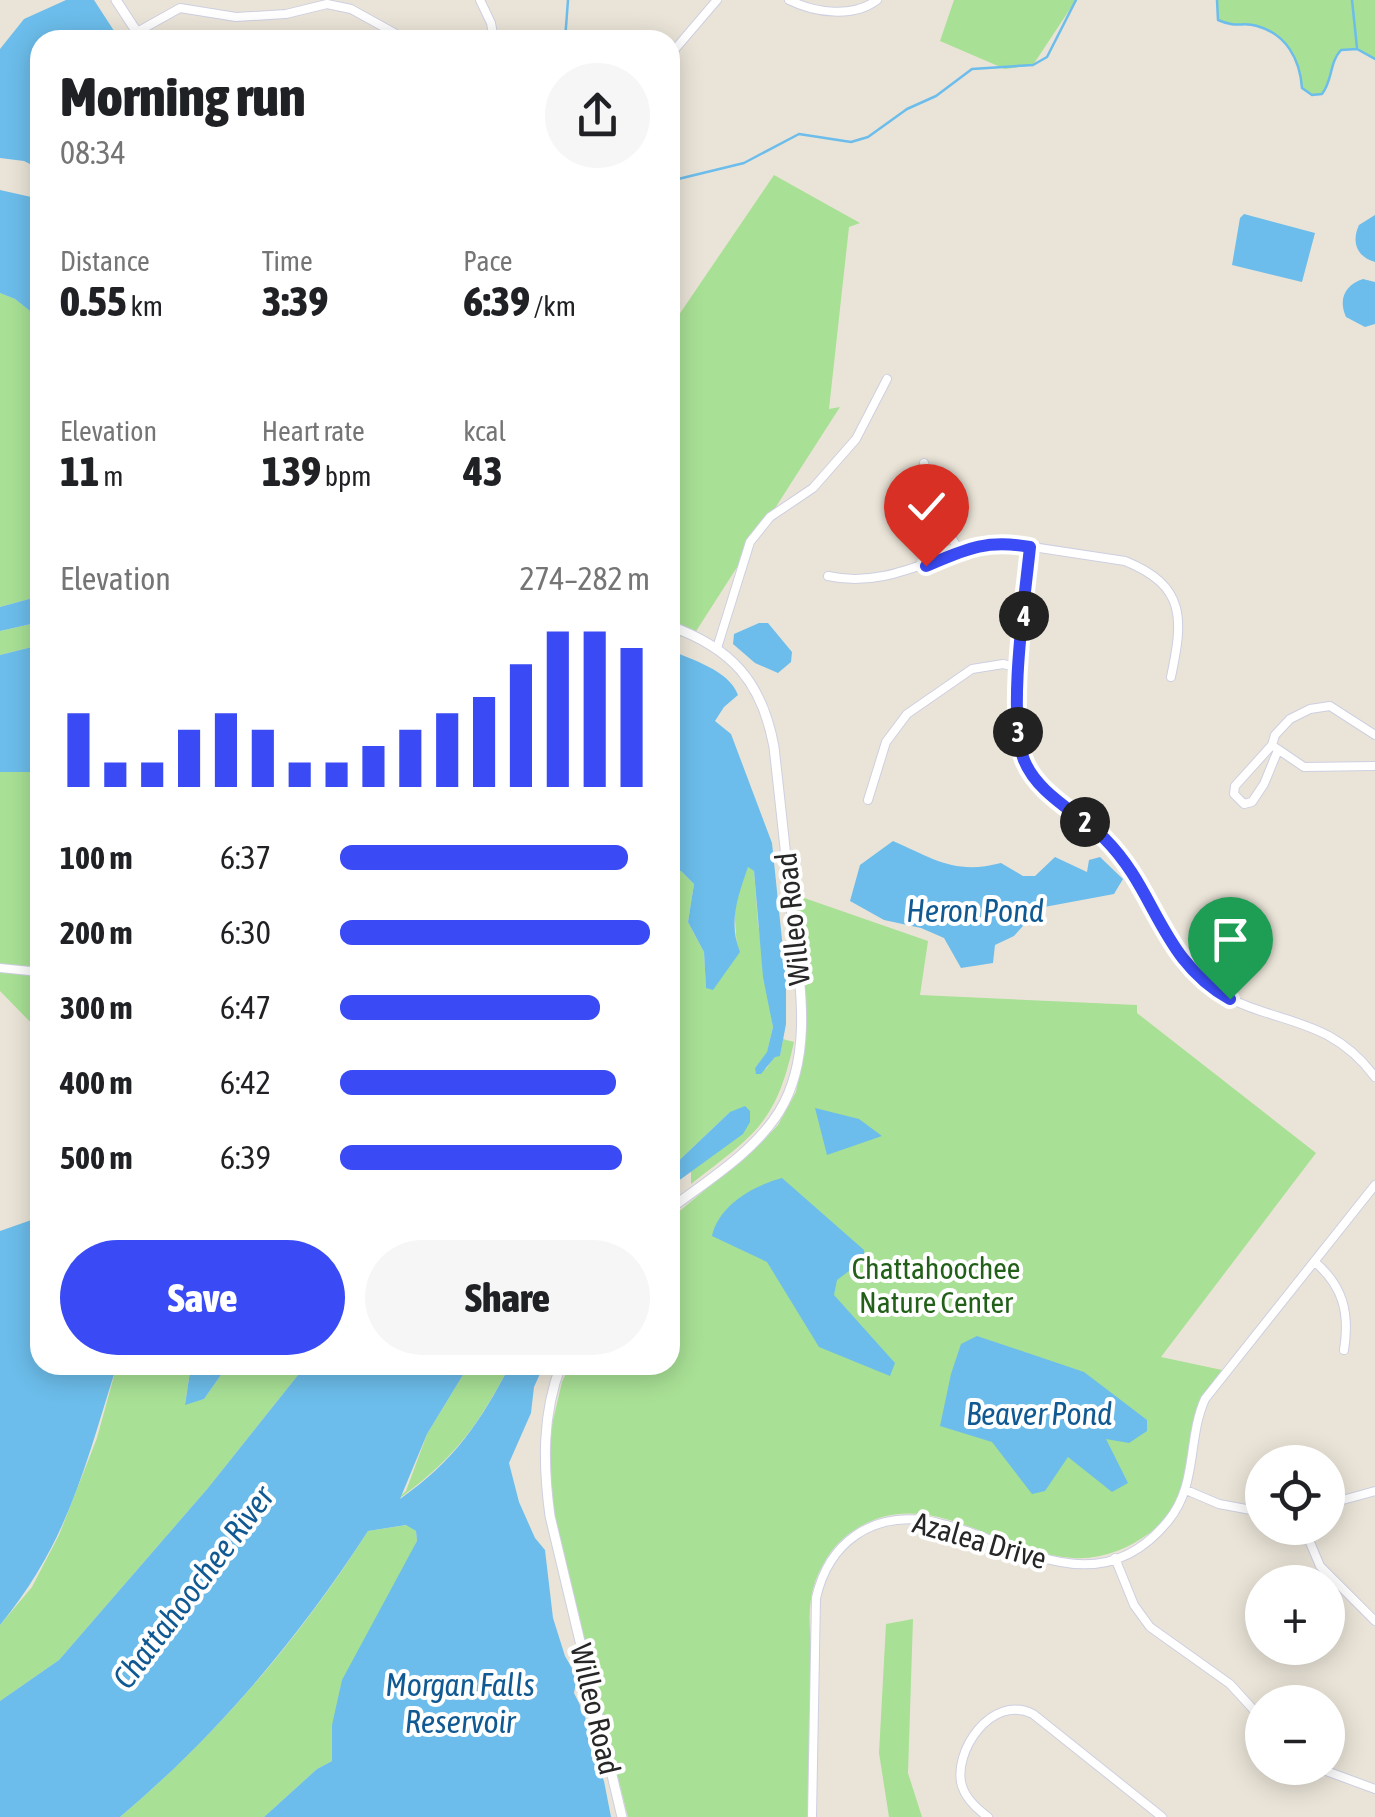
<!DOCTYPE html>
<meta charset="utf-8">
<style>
:root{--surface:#fff;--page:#f6f6f6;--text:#202124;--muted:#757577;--accent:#3a4bf5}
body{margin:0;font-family:"Asap Condensed",sans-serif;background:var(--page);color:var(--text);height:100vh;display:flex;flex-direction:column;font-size:38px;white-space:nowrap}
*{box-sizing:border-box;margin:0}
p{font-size:32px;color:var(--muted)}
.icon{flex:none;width:55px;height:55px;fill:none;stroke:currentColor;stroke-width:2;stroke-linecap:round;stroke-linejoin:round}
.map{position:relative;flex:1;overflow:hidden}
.side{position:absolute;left:30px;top:30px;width:650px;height:1345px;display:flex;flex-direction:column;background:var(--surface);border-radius:30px;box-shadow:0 5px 25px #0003}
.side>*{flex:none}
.buttons{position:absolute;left:1245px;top:1445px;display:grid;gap:20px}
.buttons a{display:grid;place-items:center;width:100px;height:100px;border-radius:50%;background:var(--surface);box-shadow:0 5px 25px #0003;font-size:50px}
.pin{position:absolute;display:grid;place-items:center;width:85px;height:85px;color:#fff;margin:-102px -42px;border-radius:50% 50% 50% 0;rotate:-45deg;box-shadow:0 0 10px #0007}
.pin .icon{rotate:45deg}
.km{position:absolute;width:50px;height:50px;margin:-25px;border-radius:50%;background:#222;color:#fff;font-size:28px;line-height:50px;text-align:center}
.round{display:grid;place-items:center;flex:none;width:105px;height:105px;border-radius:52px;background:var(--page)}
.head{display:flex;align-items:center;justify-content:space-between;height:170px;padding:0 30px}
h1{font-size:55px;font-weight:800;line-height:75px}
.metrics{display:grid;grid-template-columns:repeat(3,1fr);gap:15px;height:170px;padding:10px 30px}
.metrics div{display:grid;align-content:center}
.metrics b{font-size:42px;font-weight:800}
.metrics small{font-size:28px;font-weight:400}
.metrics p{font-size:28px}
.chart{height:280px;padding:20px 30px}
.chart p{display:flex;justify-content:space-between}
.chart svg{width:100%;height:180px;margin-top:10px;stroke:var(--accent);stroke-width:6}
.cta{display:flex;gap:20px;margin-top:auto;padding:20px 30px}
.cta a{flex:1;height:115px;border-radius:60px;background:var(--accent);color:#fff;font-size:40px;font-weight:800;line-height:115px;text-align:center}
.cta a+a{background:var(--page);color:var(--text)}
ul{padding:0 30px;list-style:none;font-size:32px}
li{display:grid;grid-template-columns:160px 120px 1fr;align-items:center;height:75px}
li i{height:25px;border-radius:12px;background:var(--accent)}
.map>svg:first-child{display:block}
</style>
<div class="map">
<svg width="1375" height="1817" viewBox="0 0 1375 1817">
<rect width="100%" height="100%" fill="#eae4d8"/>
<path fill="#a8e095" d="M954,0H1076L1033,65L1005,69L940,41Z
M1217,0H1375V59L1357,49L1341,50C1329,63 1333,80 1322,94L1312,95L1302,88C1300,59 1286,34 1257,26C1241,21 1239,29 1218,20Z
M774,175L860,223L849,227L829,409L840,407L691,639L670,634V328Z
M0,293L15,299L40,319V596L0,607Z
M40,622V645L0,655V631Z
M0,772H40V1032L0,991Z
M748,866L754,871L758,923L773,1027L767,1053L755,1068L766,1069L775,1056H780L783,1039L794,1042C776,1124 755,1134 691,1184V1171L707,1159L730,1112L670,1169V872L681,871L694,884L688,922L704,952L706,987L737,948L734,906Z
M787,892L928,941L920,995L1137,1005V1013L1316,1153L1161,1357L1222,1370C1215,1383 1205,1396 1199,1409C1196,1418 1195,1430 1194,1439C1189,1475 1182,1509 1151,1532C1128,1549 1101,1560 1073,1558C999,1554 929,1483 856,1529C836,1541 823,1560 815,1582C804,1614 813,1648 814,1680C815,1725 811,1772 809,1817H628L545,1492L551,1429L562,1382L570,1365H670V1219L759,1145L778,1125L796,1092L802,1060Z
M117,1365H191L185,1404L204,1399L228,1365H306L208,1488L59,1660L0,1701V1625L32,1587L59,1535L97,1438Z
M469,1365H510C476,1430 452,1461 392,1504L406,1491L427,1434Z
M407,1525L416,1531L417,1541L332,1725V1761L317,1769L264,1817H120C217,1735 300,1638 368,1531Z
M913,1619L908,1773L922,1817H889L879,1753L886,1624Z"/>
<path fill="#6cbdeb" d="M66,0H94L120,40H40V169L24,161L0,158V49L24,19Z
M0,190L40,199V319L15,299L0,293Z
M1244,214L1315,233L1302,282L1232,265L1240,218Z
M1375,215V262C1357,257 1351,242 1359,225Z
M1363,279L1375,282V324L1365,327L1346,317C1338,299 1345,285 1363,279Z
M40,596V622L0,631V607Z
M759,623H768L792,652L791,662L778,673L755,663L733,644L734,634Z
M40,645V681L36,685L40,693V772H0V655Z
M670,650C692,660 729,670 738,695L724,707L715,721L731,734L772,843L786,978V1024L780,1056L775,1057L761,1074H756L755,1068L767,1052L773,1027L763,977L754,871L748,867C738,896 728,922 740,952L713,990L706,988L704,952L688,922L694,884L681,871L670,872Z
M893,841C934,859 955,875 1001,863L1023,876H1035L1055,857L1087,872L1089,860L1100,857L1123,879L1114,894L1039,908L1014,936L995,945L993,963L961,968L944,938L921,928L884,920L850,901L860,865Z
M745,1106L750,1111V1122L743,1134L670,1187V1169L730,1112Z
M815,1108L859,1119L882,1136L827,1155Z
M782,1178L864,1250L865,1259L837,1280L834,1295L895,1363L890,1376L819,1347L767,1262L712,1236C719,1205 753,1186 782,1178Z
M40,1217V1365H117C85,1465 69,1541 0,1625V1231Z
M977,1336L1084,1372L1147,1420V1431L1129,1443L1106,1439L1128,1483L1112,1492L1068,1457L1045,1491L1032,1494L992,1442L940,1426L951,1374L961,1344Z
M191,1365H228L204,1399L185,1405Z
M306,1365H469L427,1434L400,1499C454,1461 480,1423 510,1365H544L534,1387L531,1413L509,1463L519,1502L535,1538L545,1550L553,1618L565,1656L577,1677L574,1693L585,1715L589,1745L604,1781L611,1817H264L317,1769L332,1761V1725L342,1680L417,1541L416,1531L406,1525L368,1531C299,1638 217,1735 120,1817H0V1701L59,1660L208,1488Z"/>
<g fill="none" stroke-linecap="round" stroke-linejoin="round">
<path stroke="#6cbdeb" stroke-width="2.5" d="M1217,0L1218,20C1239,29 1241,21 1257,26C1286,34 1300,59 1302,88L1312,95L1322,94C1333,80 1329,63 1341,50L1357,49L1375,59
M1352,0L1357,48
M565,40L568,0
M670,181L744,163L799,134L851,142L868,137L907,109L936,96L972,69L1033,65L1047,57L1076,0"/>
<defs>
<path id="minor" d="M480,0L491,23L494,40
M789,0C815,13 853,18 877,0
M137,32L180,8L236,17L286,14L327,4L351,9L407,40
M670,55L717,0
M924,463L940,518L960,552
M1030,547C1025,604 1001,735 1036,780C1063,814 1102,830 1129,869C1157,911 1172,965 1217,992C1277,1026 1329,1015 1375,1077
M828,576C891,590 940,550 1000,542L1125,561C1187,586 1183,620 1171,677
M717,648L750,542L770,517L813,488L856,439L887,379
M1276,748L1304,767L1375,766
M1278,750L1264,784L1252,802L1244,804L1234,794L1235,786L1272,745L1275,735L1290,719L1310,709L1330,706L1375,735
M868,800L886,742L907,714L972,669L1003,664L1020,668
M0,968L40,972
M1315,1262C1343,1286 1350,1313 1344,1350
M1186,1490L1219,1504L1262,1512
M1328,1504L1375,1491
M1304,1528L1320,1566L1375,1621
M1115,1558L1134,1605L1150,1627L1230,1684L1262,1719
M1318,1768L1375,1789
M812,1817L816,1598C822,1572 834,1550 856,1535C953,1469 1071,1640 1168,1521C1198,1485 1187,1439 1205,1399L1375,1185
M988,1817C977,1809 966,1799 962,1786C952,1753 991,1693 1033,1714L1162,1817"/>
<path id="tertiary" d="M116,0L142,40
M670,626C732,648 762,682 774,747C780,801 786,854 791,908C798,974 816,1052 779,1112C753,1153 708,1180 670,1209
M561,1365C542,1414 543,1465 550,1516L622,1817"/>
</defs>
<use href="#minor" stroke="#cecfe0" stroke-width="10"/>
<use href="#tertiary" stroke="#cecfe0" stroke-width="11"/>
<use href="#minor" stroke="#fff" stroke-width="8"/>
<use href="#tertiary" stroke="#fff" stroke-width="9"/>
</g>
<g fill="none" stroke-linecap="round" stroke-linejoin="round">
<defs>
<path id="route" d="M926,566C966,549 986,539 1030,547C1025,597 1007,717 1024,760C1038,795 1079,813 1105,839C1157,891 1160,960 1230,999"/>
</defs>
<use href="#route" stroke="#fff" stroke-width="20"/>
<use href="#route" stroke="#3a4bf5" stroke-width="12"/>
</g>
<g text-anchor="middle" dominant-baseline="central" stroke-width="8" stroke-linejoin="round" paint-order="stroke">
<g font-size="30" fill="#272727" stroke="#fff">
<text transform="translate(792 919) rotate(-96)">Willeo Road</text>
<text transform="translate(980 1540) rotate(16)">Azalea Drive</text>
<text transform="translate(596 1709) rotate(77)">Willeo Road</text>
</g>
<g font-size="30" fill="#22601a" stroke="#fff">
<text x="936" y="1268">Chattahoochee<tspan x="936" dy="34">Nature Center</tspan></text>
</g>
<g font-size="32" font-style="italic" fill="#105992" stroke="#fff">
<text x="975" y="910">Heron Pond</text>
<text x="1039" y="1413">Beaver Pond</text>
<text transform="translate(193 1587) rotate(-53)">Chattahoochee River</text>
<text x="460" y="1684">Morgan Falls<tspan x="460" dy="37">Reservoir</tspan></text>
</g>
</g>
</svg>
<div class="buttons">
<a><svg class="icon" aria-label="locate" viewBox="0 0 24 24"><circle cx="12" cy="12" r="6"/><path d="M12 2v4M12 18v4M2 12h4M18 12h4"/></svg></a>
<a>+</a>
<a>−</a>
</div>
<div class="pin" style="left:1230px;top:999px;background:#1e9e55"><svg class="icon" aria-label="arrive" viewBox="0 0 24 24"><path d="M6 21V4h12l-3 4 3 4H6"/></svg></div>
<div class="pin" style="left:926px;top:566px;background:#d93025"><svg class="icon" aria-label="check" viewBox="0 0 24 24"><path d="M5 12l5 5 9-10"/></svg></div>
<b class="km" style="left:1085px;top:822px">2</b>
<b class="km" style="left:1018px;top:732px">3</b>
<b class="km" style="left:1024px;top:616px">4</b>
<section class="side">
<div class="head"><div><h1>Morning run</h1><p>08:34</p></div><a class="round"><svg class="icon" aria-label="share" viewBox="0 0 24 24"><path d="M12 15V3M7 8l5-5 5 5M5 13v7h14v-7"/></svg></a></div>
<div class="metrics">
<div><p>Distance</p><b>0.55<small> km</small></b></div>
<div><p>Time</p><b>3:39</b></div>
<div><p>Pace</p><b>6:39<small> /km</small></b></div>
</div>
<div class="metrics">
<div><p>Elevation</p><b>11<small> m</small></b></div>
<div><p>Heart rate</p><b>139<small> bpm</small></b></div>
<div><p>kcal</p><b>43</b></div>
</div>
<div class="chart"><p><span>Elevation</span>274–282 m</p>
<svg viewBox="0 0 160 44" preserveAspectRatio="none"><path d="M5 44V26M15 44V38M25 44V38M35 44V30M45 44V26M55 44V30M65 44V38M75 44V38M85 44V34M95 44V30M105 44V26M115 44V22M125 44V14M135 44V6M145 44V6M155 44V10"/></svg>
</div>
<ul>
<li><b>100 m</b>6:37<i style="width:93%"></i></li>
<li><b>200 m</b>6:30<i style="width:100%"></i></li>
<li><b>300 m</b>6:47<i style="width:84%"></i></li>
<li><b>400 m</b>6:42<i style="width:89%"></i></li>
<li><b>500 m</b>6:39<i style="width:91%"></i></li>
</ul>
<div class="cta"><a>Save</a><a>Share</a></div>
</section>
</div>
